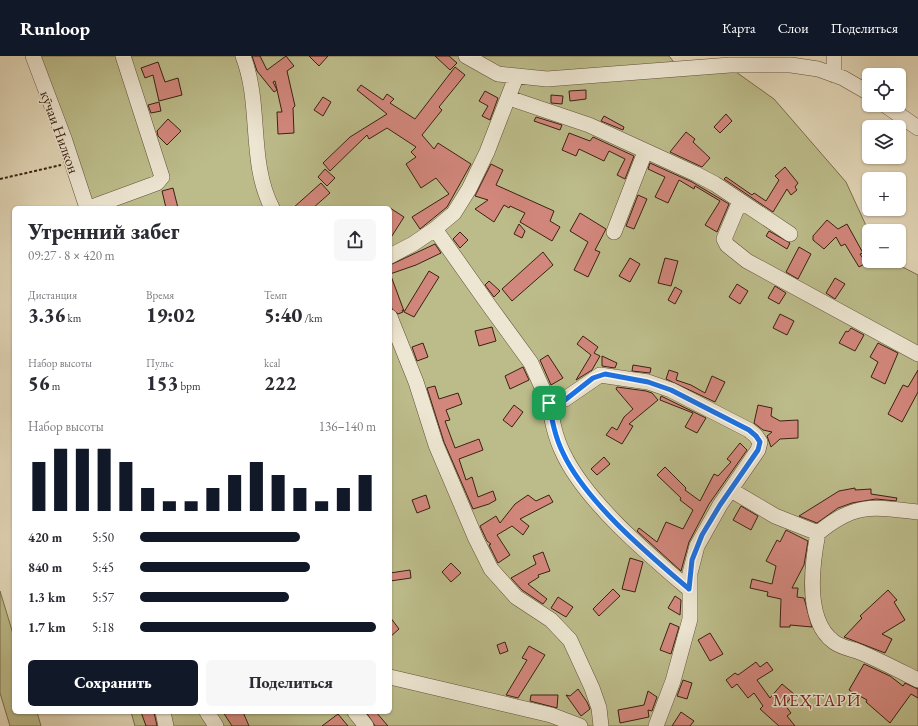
<!DOCTYPE html>
<html lang="ru">
<meta charset="utf-8">
<style>
:root{--surface:#fff;--page:#f7f7f7;--text:#2b2b33;--muted:#7c7c81;--accent:#111827}
body{margin:0;font-family:"EB Garamond",serif;background:var(--page);color:var(--text);height:100vh;display:flex;flex-direction:column;font-size:15px;white-space:nowrap}
*{box-sizing:border-box;margin:0}
p{font-size:13px;color:var(--muted)}
.icon{flex:none;width:22px;height:22px;fill:none;stroke:currentColor;stroke-width:2;stroke-linecap:round;stroke-linejoin:round}
.map{position:relative;flex:1;overflow:hidden}
.panel{position:absolute;left:12px;top:150px;width:380px;height:508px;display:flex;flex-direction:column;background:var(--surface);border-radius:6px;box-shadow:0 1px 3px #0004}
.panel>*{flex:none}
.controls{position:absolute;left:862px;top:12px;display:grid;gap:8px}
.controls a{display:grid;place-items:center;width:44px;height:44px;border-radius:6px;background:var(--surface);box-shadow:0 1px 3px #0004;font-size:20px}
.pin{position:absolute;display:grid;place-items:center;width:34px;height:34px;color:#fff;margin:-17px;border-radius:8px;box-shadow:0 2px 6px #0006}
.round{display:grid;place-items:center;flex:none;width:42px;height:42px;border-radius:6px;background:var(--page)}
.head{display:flex;align-items:center;justify-content:space-between;height:68px;padding:0 16px}
h1{font-size:22px;font-weight:800;line-height:30px}
.stats{display:grid;grid-template-columns:repeat(3,1fr);gap:6px;height:68px;padding:4px 16px}
.stats div{display:grid;align-content:center}
.stats b{font-size:20px;font-weight:800}
.stats small{font-size:11px;font-weight:400}
.stats p{font-size:11px}
.chart{height:112px;padding:8px 16px}
.chart p{display:flex;justify-content:space-between}
.chart svg{width:100%;height:72px;margin-top:4px;stroke:var(--accent);stroke-width:6}
.primary-button{display:flex;gap:8px;margin-top:auto;padding:8px 16px}
.primary-button a{flex:1;height:46px;border-radius:6px;background:var(--accent);color:#fff;font-size:16px;font-weight:800;line-height:46px;text-align:center}
.primary-button a+a{background:var(--page);color:var(--text)}
ul{padding:0 16px;list-style:none;font-size:13px}
li{display:grid;grid-template-columns:64px 48px 1fr;align-items:center;height:30px}
li i{height:10px;border-radius:5px;background:var(--accent)}
header{display:flex;align-items:center;gap:24px;box-sizing:border-box;height:56px;padding:0 20px;background:var(--accent);color:#fff}
header strong{font-size:19px}
nav{display:flex;gap:22px;margin-inline-start:auto;font-size:14px}
.map>svg:first-child{display:block}
</style>
<header>
<strong>Runloop</strong>
<nav><a>Карта</a><a>Слои</a><a>Поделиться</a></nav>
</header>
<div class="map">
<svg width="918" height="670" viewBox="0 0 918 670">
<rect width="100%" height="100%" fill="#e3d8b9"/>
<filter id="stains"><feTurbulence type="fractalNoise" baseFrequency=".005" numOctaves="4"/><feColorMatrix values="0 0 0 0 .2 0 0 0 0 .09 0 0 0 0 .02 0 0 0 .5 -.17"/></filter>
<radialGradient id="worn" r=".72"><stop offset=".6" stop-color="#630" stop-opacity="0"/><stop offset="1" stop-color="#630" stop-opacity=".3"/></radialGradient>
<path fill="#bcbc8a" stroke="#7c6e4d" d="M39,0H669L681,15L729,11L774,43L846,126L869,176V205H891L918,219V670H170V656H390V152H92Z
M0,535L14,581V656H37L41,670H10L0,637Z
M131,656H159L163,670H135Z"/>
<path fill="#d2877c" stroke="#3b2110" d="M252,0H260L267,14L286,0L294,10L287,15L295,50L293,52L294,77L278,78L277,56H282L275,25L273,26L277,34L274,36L257,15Z
M309,0H328L319,10Z
M435,0H449L457,7L450,14Z
M158,6L165,26L178,22L182,39L159,45L153,19L145,22L141,12Z
M455,11L465,19L439,51L442,54L422,79L434,93L438,87L471,108L447,151L420,173L412,161L449,138L436,122L421,132L406,108L416,101L411,96L416,91L387,72L369,83L367,79L330,115L323,107L350,81L387,58L357,34L361,29L383,44L387,38L394,43L390,47L415,63Z
M586,34V43L570,45L569,35Z
M485,35L498,42L490,64L482,60L488,50L479,45Z
M551,39L563,40L562,48L551,47Z
M323,41L331,46L323,60L314,54Z
M159,46L161,55L151,57L148,49Z
M726,58L732,65L720,77L714,71Z
M604,60L624,71L623,74L601,65Z
M536,61L562,69L560,74L534,65Z
M168,63L181,75L167,89L158,80L157,75Z
M686,76L695,83L693,86L710,102L702,111L670,96Z
M569,77L590,85L593,81L634,100L625,123L617,119L625,103L609,95L604,105L579,93L576,100L562,94Z
M650,107L692,126L729,148L717,176L705,169L720,145L695,130L694,133L679,124L668,147L655,141L665,121L648,113Z
M491,108L503,114L496,129L554,155L550,165L560,171L552,185L520,166L525,157L510,150L509,152L504,149L494,166L475,153L488,144L475,140Z
M785,111L798,127L795,131L797,134L791,139L787,133L773,156L724,123L726,121L752,139L754,137L766,145L779,124L775,120Z
M325,113L335,122L327,130L318,121Z
M321,127L330,137L313,152H293Z
M173,132L178,152H166L162,135Z
M638,139L647,143L634,173L626,170Z
M390,152L404,161L390,183Z
M580,157L606,173L595,194L600,196L588,221L574,214L588,186L570,175Z
M827,164L838,173L847,168L863,197L860,198L866,207L859,211L845,188L841,190L836,181L824,193L813,184V180Z
M519,168L525,175L522,182L514,178Z
M769,175L790,187L787,193L766,180Z
M460,176L468,184L460,192L453,183Z
M435,188L441,197L416,209L390,218V209Z
M799,191L811,198L798,223L786,216Z
M543,196L553,209L512,245L502,233Z
M630,202L640,208L630,226L619,220Z
M665,202L678,205L671,230L658,227Z
M429,215L439,221L414,261L404,256Z
M391,220L404,255L402,254L403,256L398,258L392,253L390,246Z
M835,222L845,228L835,243L826,237Z
M489,225L500,235L494,241L485,229Z
M737,228L748,235L740,248L729,241Z
M775,230L786,237L779,248L768,242Z
M675,231L682,235L675,248L668,244Z
M780,258L794,265L787,279L773,272Z
M492,271L496,285L479,290L475,275Z
M851,272L864,279L855,295L839,287L846,275L848,276Z
M583,280L598,291L594,297L600,300L592,314L576,324L591,299L577,288Z
M423,287L428,301L417,305L412,291Z
M878,287L898,297L885,328L871,321L878,306L870,301Z
M548,299L563,322L551,329L540,304Z
M602,300L617,307L615,312L602,310Z
M633,309L651,312L650,317L632,315Z
M523,311L529,324L510,333L505,320Z
M669,314L678,317L676,324L691,329L705,337L712,320L725,326L715,346L666,323Z
M918,314V336L902,366L888,358L903,329L908,331Z
M435,330L439,343L458,337L462,348L446,354L450,364L445,365L455,392L479,383L483,394L459,403L466,424L472,421L478,441L493,435L496,444L489,448L473,453L444,386L427,332Z
M617,331L646,335L652,337L658,344L629,368L633,370L622,388L606,379L612,371L617,374L624,361L633,353L616,333Z
M661,340L706,362L697,377L685,371L693,357L660,344Z
M514,349L523,356L512,371L503,364Z
M758,349L772,352L771,360L780,365L798,364V382L780,383L771,391L767,380L772,376L763,374L754,367Z
M740,387L747,394L709,448L689,486L681,515L637,475L639,472L657,486L666,466L683,473L693,454L680,444L681,442L657,419L665,411L686,432L685,434L700,445L714,418L718,420L731,406L727,403Z
M604,401L610,408L597,419L591,413Z
M855,432V434L871,433V438L897,442L896,445L876,443L852,447L838,452L817,467L799,460L839,435Z
M426,439L430,452L417,457L412,444Z
M528,439L536,445L549,439L553,446L520,463L529,470L523,479L512,470L497,479L510,499L498,507L489,489L491,488L487,485L480,470L496,460L500,467L515,448Z
M741,450L758,460L751,474L733,464Z
M786,474L808,485L804,509L792,532H798L797,541L804,542L812,571L790,569V571H780L781,543L767,540L768,536L750,532L752,523L772,528L776,510L766,505L777,484L780,486Z
M543,496L550,515L538,519L539,521L528,528L547,543L543,548L522,534L511,522L536,508L533,500Z
M630,502L643,506L635,536L622,533Z
M451,507L461,517L451,526L442,516Z
M410,514L411,522L390,525V517Z
M613,533L620,540L599,560L593,553Z
M888,534L897,544L894,546L905,564L882,578L892,583L885,597L844,581L862,562L860,560Z
M675,540L681,544L680,559L668,552Z
M558,541L573,551L566,561L551,552Z
M390,561L399,573L390,581Z
M670,567L679,571L671,598L660,594Z
M710,577L723,598L710,605L698,584Z
M505,586L508,595L500,598L497,589Z
M529,590L545,599L518,642L506,639L527,604L522,602Z
M756,606L760,611L767,606L773,614L757,624L770,642L782,628L794,638L785,649L791,657L787,660L795,670H779L760,653L763,650L754,637L748,642L737,628L732,632L726,624L735,617L738,619Z
M864,608L890,620L903,630L905,627L918,633V642L911,638L890,667L866,646L867,644L849,634Z
M683,624L692,627L687,643L677,640Z
M578,633L587,646L590,653L581,660L566,639L570,640Z
M648,635L657,641L652,655L648,654L649,661L620,667L618,654L644,649Z
M531,639H558L557,652L530,645Z
M141,656H154L157,670H146Z
M223,656H243L249,670H232Z
M366,656H376L388,670H375Z
M681,656L694,665L690,670H672Z
M338,658L348,670H322Z"/>
<g fill="none" stroke-linecap="round" stroke-linejoin="round">
<defs>
<path id="minor" d="M33,0L65,85L87,152
M243,0C262,49 248,105 272,152
M466,0L498,18L547,23L730,9H791L818,13L843,22L869,37
M834,0V19
M516,21L487,96L469,133L454,157L435,173L488,248L531,307L549,347L565,343L600,319L648,326L671,334L749,374L756,380L760,386L758,394L720,449L697,490L690,517V563L673,625L656,670
M509,42L589,69L696,118L715,128L790,178
M885,49L918,72
M740,145L724,183L727,189L747,205L918,298
M89,152L157,127L162,121L123,0
M614,176L645,96
M390,200L413,188L435,173
M390,261L416,326L436,389L476,483L491,513L516,541L551,564L570,584L592,632L599,652L601,670
M549,347C552,364 555,381 563,397C586,446 648,498 689,533
M731,434L775,460L818,477
M918,456C873,451 855,446 818,477C812,508 804,564 834,586C842,592 853,593 862,597C881,605 900,615 918,624
M390,621L551,659L580,670
M163,656L166,670
M207,656L216,670
M355,656L366,670"/>
</defs>
<use href="#minor" stroke="#654f3a" stroke-width="16"/>
<path stroke="#3b2110" stroke-width="2" stroke-dasharray="3 2" stroke-linecap="butt" d="M0,123L61,109"/>
<use href="#minor" stroke="#ede6d2" stroke-width="15"/>
</g>
<g fill="none" stroke-linecap="round" stroke-linejoin="round">
<defs>
<path id="route" d="M605,318L648,326L671,334L749,374L756,380L760,386L758,394L720,449L702,479L692,504L689,533C648,498 586,446 563,397C555,381 552,364 549,347L565,344L593,322Z"/>
</defs>
<use href="#route" stroke="#fff" stroke-width="8"/>
<use href="#route" stroke="#1a73e8" stroke-width="5"/>
</g>
<g text-anchor="middle" dominant-baseline="central" stroke-width="3" stroke-linejoin="round" paint-order="stroke">
<g font-size="15" fill="#3b2110" stroke="#ede6d2">
<text transform="translate(60 76) rotate(70)">кӯчаи Нилкон</text>
</g>
<g font-size="17" letter-spacing="1" fill="#7a1f14" stroke="#ede6d2">
<text x="817" y="644">МЕҲТАРӢ</text>
</g>
</g>
<rect width="100%" height="100%" filter="url(#stains)"/>
<rect width="100%" height="100%" fill="url(#worn)"/>
</svg>
<div class="controls">
<a><svg class="icon" aria-label="locate" viewBox="0 0 24 24"><circle cx="12" cy="12" r="6"/><path d="M12 2v4M12 18v4M2 12h4M18 12h4"/></svg></a>
<a><svg class="icon" aria-label="layers" viewBox="0 0 24 24"><path d="M12 4l9 5-9 5-9-5zM3 14l9 5 9-5"/></svg></a>
<a>+</a>
<a>−</a>
</div>
<div class="pin" style="left:549px;top:347px;background:#1e9e55"><svg class="icon" aria-label="arrive" viewBox="0 0 24 24"><path d="M6 21V4h12l-3 4 3 4H6"/></svg></div>
<section class="panel">
<div class="head"><div><h1>Утренний забег</h1><p>09:27 · 8 × 420 m</p></div><a class="round"><svg class="icon" aria-label="share" viewBox="0 0 24 24"><path d="M12 15V3M7 8l5-5 5 5M5 13v7h14v-7"/></svg></a></div>
<div class="stats">
<div><p>Дистанция</p><b>3.36<small> km</small></b></div>
<div><p>Время</p><b>19:02</b></div>
<div><p>Темп</p><b>5:40<small> /km</small></b></div>
</div>
<div class="stats">
<div><p>Набор высоты</p><b>56<small> m</small></b></div>
<div><p>Пульс</p><b>153<small> bpm</small></b></div>
<div><p>kcal</p><b>222</b></div>
</div>
<div class="chart"><p><span>Набор высоты</span>136–140 m</p>
<svg viewBox="0 0 160 44" preserveAspectRatio="none"><path d="M5 44V14M15 44V6M25 44V6M35 44V6M45 44V14M55 44V30M65 44V38M75 44V38M85 44V30M95 44V22M105 44V14M115 44V22M125 44V30M135 44V38M145 44V30M155 44V22"/></svg>
</div>
<ul>
<li><b>420 m</b>5:50<i style="width:68%"></i></li>
<li><b>840 m</b>5:45<i style="width:72%"></i></li>
<li><b>1.3 km</b>5:57<i style="width:63%"></i></li>
<li><b>1.7 km</b>5:18<i style="width:100%"></i></li>
</ul>
<div class="primary-button"><a>Сохранить</a><a>Поделиться</a></div>
</section>
</div>
